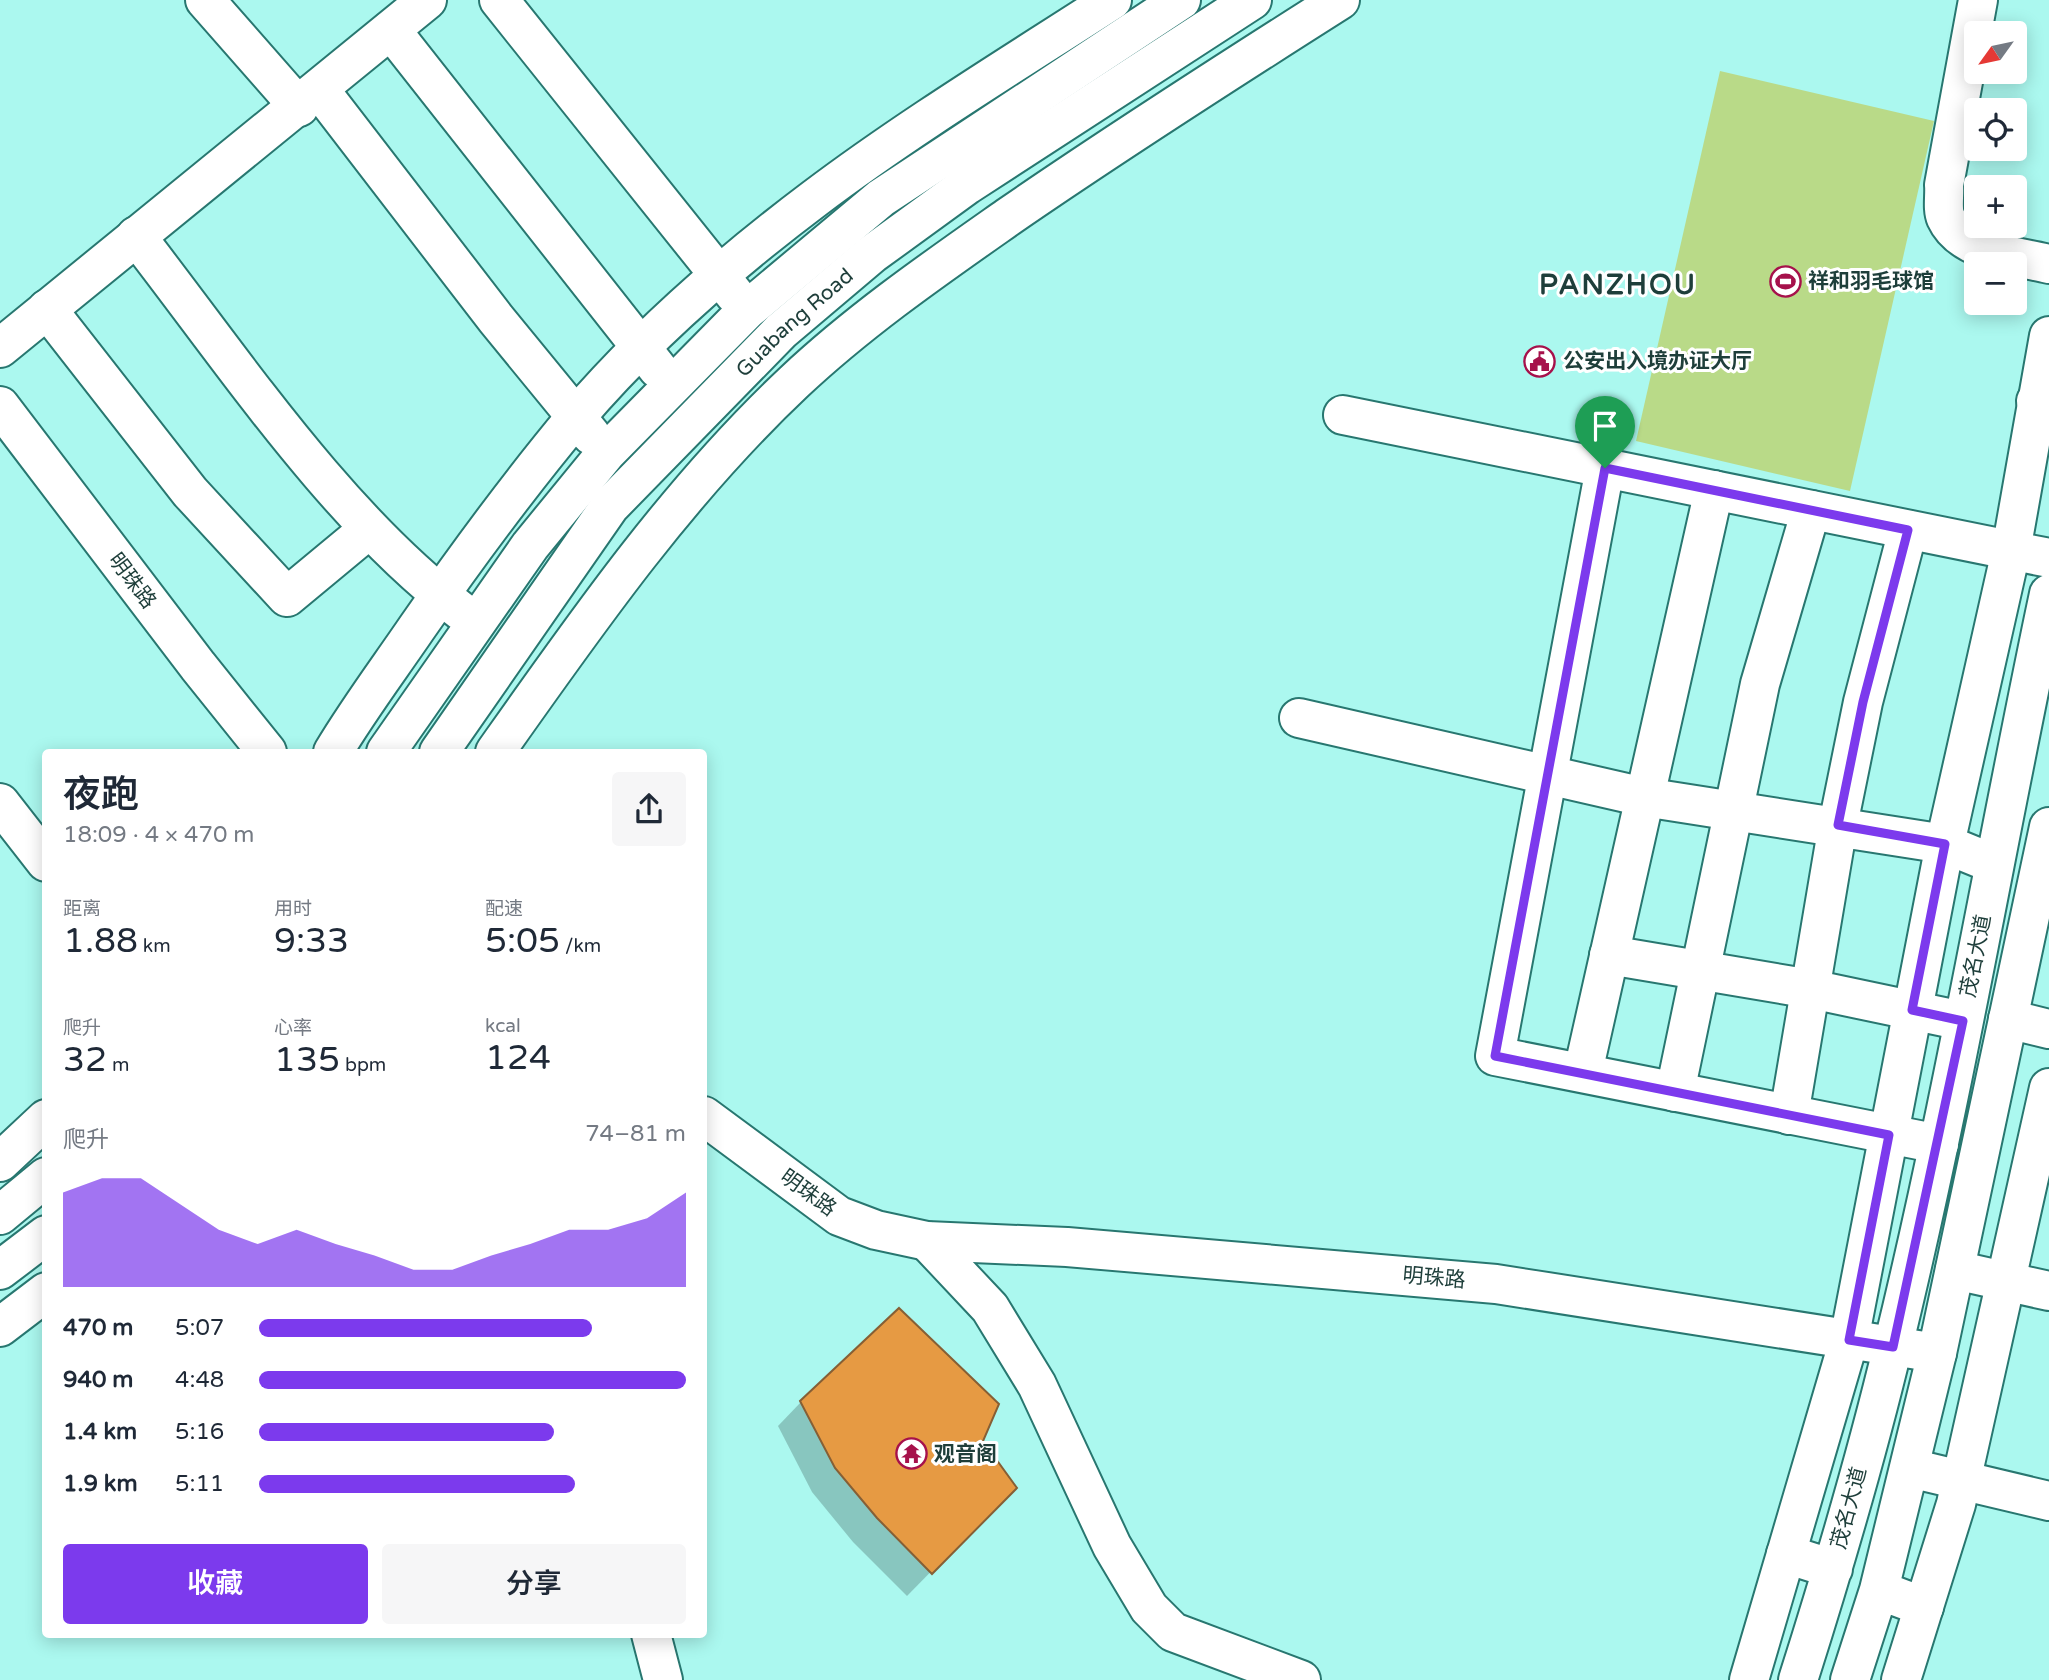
<!DOCTYPE html>
<html lang="zh">
<meta charset="utf-8">
<style>
:root{--surface:#fff;--page:#f6f6f7;--text:#1f2937;--muted:#747a83;--accent:#7c3aed}
body{margin:0;font-family:"Varela Round","Noto Sans SC",sans-serif;background:var(--page);color:var(--text);height:100vh;display:flex;flex-direction:column;font-size:26px;white-space:nowrap}
*{box-sizing:border-box;margin:0}
p{font-size:23px;color:var(--muted)}
.icon{flex:none;width:38px;height:38px;fill:none;stroke:currentColor;stroke-width:2;stroke-linecap:round;stroke-linejoin:round}
.map{position:relative;flex:1;overflow:hidden}
.drawer{position:absolute;left:42px;top:749px;width:665px;height:889px;display:flex;flex-direction:column;background:var(--surface);border-radius:7px;box-shadow:0 4px 18px #0003}
.drawer>*{flex:none}
.needle{width:46px;rotate:237deg}
.tools{position:absolute;left:1964px;top:21px;display:grid;gap:14px}
.tools a{display:grid;place-items:center;width:63px;height:63px;border-radius:7px;background:var(--surface);box-shadow:0 4px 18px #0003;font-size:35px}
.pin{position:absolute;display:grid;place-items:center;width:60px;height:60px;color:#fff;margin:-72px -30px;border-radius:50% 50% 50% 0;rotate:-45deg;box-shadow:0 0 7px #0007}
.pin .icon{rotate:45deg}
.round{display:grid;place-items:center;flex:none;width:74px;height:74px;border-radius:7px;background:var(--page)}
.summary{display:flex;align-items:center;justify-content:space-between;height:119px;padding:0 21px}
h1{font-size:38px;font-weight:600;line-height:52px}
.figures{display:grid;grid-template-columns:repeat(3,1fr);gap:10px;height:119px;padding:7px 21px}
.figures div{display:grid;align-content:center}
.figures b{font-size:35px;font-weight:600}
.figures small{font-size:19px;font-weight:400}
.figures p{font-size:19px}
.chart{height:196px;padding:14px 21px}
.chart p{display:flex;justify-content:space-between}
.chart svg{width:100%;height:126px;margin-top:7px;fill:var(--accent);opacity:.7}
.primary-button{display:flex;gap:14px;margin-top:auto;padding:14px 21px}
.primary-button a{flex:1;height:80px;border-radius:7px;background:var(--accent);color:#fff;font-size:28px;font-weight:600;line-height:80px;text-align:center}
.primary-button a+a{background:var(--page);color:var(--text)}
ul{padding:0 21px;list-style:none;font-size:23px}
li{display:grid;grid-template-columns:112px 84px 1fr;align-items:center;height:52px}
li i{height:18px;border-radius:9px;background:var(--accent)}
.map>svg:first-child{display:block}
</style>
<div class="map">
<svg width="2049" height="1680" viewBox="0 0 2049 1680">
<rect width="100%" height="100%" fill="#abf8ef"/>
<path fill="#b9da88" d="M1720,71L1934,121L1850,491L1636,441Z"/>
<path fill="#0003" d="M801,1402L981,1441L1014,1487L907,1596L853,1542L812,1492L778,1426Z"/>
<path fill="#e69a43" stroke="#865f35" stroke-width="2" d="M899,1308L999,1404L983,1441L1017,1488L932,1574L877,1518L835,1468L800,1401Z"/>
<g fill="none" stroke-linecap="round" stroke-linejoin="round">
<defs>
<g id="minor">
<path d="M205,0L299,107"/>
<path d="M499,0L735,295"/>
<path d="M1978,0L1944,185C1945,195 1942,209 1946,218C1962,253 2017,256 2049,264"/>
<path d="M391,30L658,369"/>
<path d="M319,89L496,319L591,435"/>
<path d="M136,236C234,362 334,514 461,611"/>
<path d="M47,309L190,492L287,597L369,529"/>
<path d="M0,348L427,0"/>
<path d="M0,406L198,666L267,752"/>
<path d="M1343,415L2049,558"/>
<path d="M1605,468L1495,1056L1939,1144"/>
<path d="M1299,718L1644,797L1945,844L1994,864"/>
<path d="M333,752C358,710 388,670 416,629C466,557 519,485 575,418C644,337 729,263 814,199C908,128 1013,64 1112,0"/>
<path d="M386,752L530,546L606,453L747,310L881,198L1181,0"/>
<path id="s1" d="M439,752L610,506L781,331L872,254L967,185L1252,0"/>
<path d="M495,752C586,623 678,491 794,382C860,320 934,269 1008,217C1117,142 1228,71 1340,0"/>
<path d="M0,803L46,862"/>
<path d="M1609,955L1811,989L1963,1021"/>
<path d="M2008,1019L2049,1029"/>
<path d="M1583,1072L1714,490"/>
<path d="M1675,1092L1760,684L1811,510"/>
<path d="M1789,1115L1838,825L1863,702L1908,530"/>
<path d="M704,1116L839,1216L876,1230L927,1241L1067,1247L1496,1284L1937,1353"/>
<path d="M0,1162L46,1119"/>
<path d="M0,1215L46,1177"/>
<path d="M927,1241L990,1308L1037,1385L1112,1546L1149,1608L1173,1632L1301,1680"/>
<path d="M0,1270L46,1235"/>
<path d="M1955,1270L2049,1291"/>
<path d="M0,1327L46,1292"/>
<path d="M1910,1468L2049,1501"/>
<path d="M651,1634L663,1680"/>
<path d="M1749,1680L1849,1340L1945,844L2011,551L2049,336"/>
<path d="M1901,1680L1956,1504L2049,1088"/>
</g>
<path id="major" d="M2036,401L2049,402
M1786,1554L1833,1569
M1879,1590L1924,1607
M1798,1680C1833,1570 1866,1458 1893,1346C1954,1097 1996,844 2049,594
M1850,1680L1879,1590L1937,1353L2049,827"/>
</defs>
<use href="#minor" stroke="#287770" stroke-width="42"/>
<use href="#major" stroke="#287770" stroke-width="42"/>
<use href="#minor" stroke="#fff" stroke-width="38"/>
<use href="#major" stroke="#fff" stroke-width="38"/>
</g>
<g fill="none" stroke-linecap="round" stroke-linejoin="round">
<defs>
<path id="route" d="M1605,468L1908,530L1863,702L1838,825L1945,844L1912,1010L1963,1021L1893,1347L1849,1340L1889,1135L1495,1056Z"/>
</defs>
<use href="#route" stroke="#fff" stroke-width="14"/>
<use href="#route" stroke="#7c3aed" stroke-width="9"/>
</g>
<defs>
<symbol id="stadium-ring" viewBox="-11 -11 22 22"><circle r="9.5" fill="#fff" stroke="#a6114b" stroke-width="1.5"/><path d="M0-5a6.5 5 0 1 0 0 10a6.5 5 0 1 0 0-10ZM-3.5-1.8h7v3.6h-7Z" fill="#a6114b"/></symbol>
<symbol id="civic-ring" viewBox="-11 -11 22 22"><circle r="9.5" fill="#fff" stroke="#a6114b" stroke-width="1.5"/><path d="M-.6-6.5H3V-4.5H.6V-3L4-1V1h2V6H-6V1h2V-1L-.6-3ZM-1.2 2.5V6h2.4V2.5Z" fill="#a6114b"/></symbol>
<symbol id="temple-ring" viewBox="-11 -11 22 22"><circle r="9.5" fill="#fff" stroke="#a6114b" stroke-width="1.5"/><path d="M0-6L5-2H3V0L6.5 2.5H4V6H1.5V3h-3V6H-4V2.5H-6.5L-3 0V-2H-5Z" fill="#a6114b"/></symbol>
</defs>
<g fill-rule="evenodd">
<use href="#stadium-ring" x="1768" y="264" width="35" height="35"/>
<use href="#civic-ring" x="1522" y="344" width="35" height="35"/>
<use href="#temple-ring" x="894" y="1436" width="35" height="35"/>
</g>
<g text-anchor="middle" dominant-baseline="central" stroke-width="6" stroke-linejoin="round" paint-order="stroke">
<g font-size="21" font-weight="bold" fill="#1e3e3a" stroke="#fff" text-anchor="start">
<text x="1808" y="281">祥和羽毛球馆</text>
<text x="1563" y="361">公安出入境办证大厅</text>
<text x="934" y="1454">观音阁</text>
</g>
<g font-size="21" fill="#1e3e3a" stroke="#fff">
<text stroke="none"><textPath href="#s1" startOffset="560">Guabang Road</textPath></text>
<text transform="translate(132 581) rotate(53)">明珠路</text>
<text transform="translate(1976 956) rotate(-79)">茂名大道</text>
<text transform="translate(808 1193) rotate(36)">明珠路</text>
<text transform="translate(1434 1278) rotate(5)">明珠路</text>
<text transform="translate(1849 1508) rotate(-75)">茂名大道</text>
</g>
<g font-size="28" font-weight="bold" letter-spacing="2" fill="#1e3e3a" stroke="#fff">
<text x="1618" y="285">PANZHOU</text>
</g>
</g>
</svg>
<div class="tools">
<a><svg class="needle" viewBox="-14 -14 28 28"><path d="M0-13l5 13h-10z" fill="#e53935"/><path d="M0 13l5-13h-10z" fill="#747a83"/></svg></a>
<a><svg class="icon" aria-label="locate" viewBox="0 0 24 24"><circle cx="12" cy="12" r="6"/><path d="M12 2v4M12 18v4M2 12h4M18 12h4"/></svg></a>
<a>+</a>
<a>−</a>
</div>
<div class="pin" style="left:1605px;top:468px;background:#1e9e55"><svg class="icon" aria-label="arrive" viewBox="0 0 24 24"><path d="M6 21V4h12l-3 4 3 4H6"/></svg></div>
<section class="drawer">
<div class="summary"><div><h1>夜跑</h1><p>18:09 · 4 × 470 m</p></div><a class="round"><svg class="icon" aria-label="share" viewBox="0 0 24 24"><path d="M12 15V3M7 8l5-5 5 5M5 13v7h14v-7"/></svg></a></div>
<div class="figures">
<div><p>距离</p><b>1.88<small> km</small></b></div>
<div><p>用时</p><b>9:33</b></div>
<div><p>配速</p><b>5:05<small> /km</small></b></div>
</div>
<div class="figures">
<div><p>爬升</p><b>32<small> m</small></b></div>
<div><p>心率</p><b>135<small> bpm</small></b></div>
<div><p>kcal</p><b>124</b></div>
</div>
<div class="chart"><p><span>爬升</span>74–81 m</p>
<svg viewBox="0 0 160 44" preserveAspectRatio="none"><path d="M0 44V11L10 6L20 6L30 15L40 24L50 29L60 24L70 29L80 33L90 38L100 38L110 33L120 29L130 24L140 24L150 20L160 11V44z"/></svg>
</div>
<ul>
<li><b>470 m</b>5:07<i style="width:78%"></i></li>
<li><b>940 m</b>4:48<i style="width:100%"></i></li>
<li><b>1.4 km</b>5:16<i style="width:69%"></i></li>
<li><b>1.9 km</b>5:11<i style="width:74%"></i></li>
</ul>
<div class="primary-button"><a>收藏</a><a>分享</a></div>
</section>
</div>
